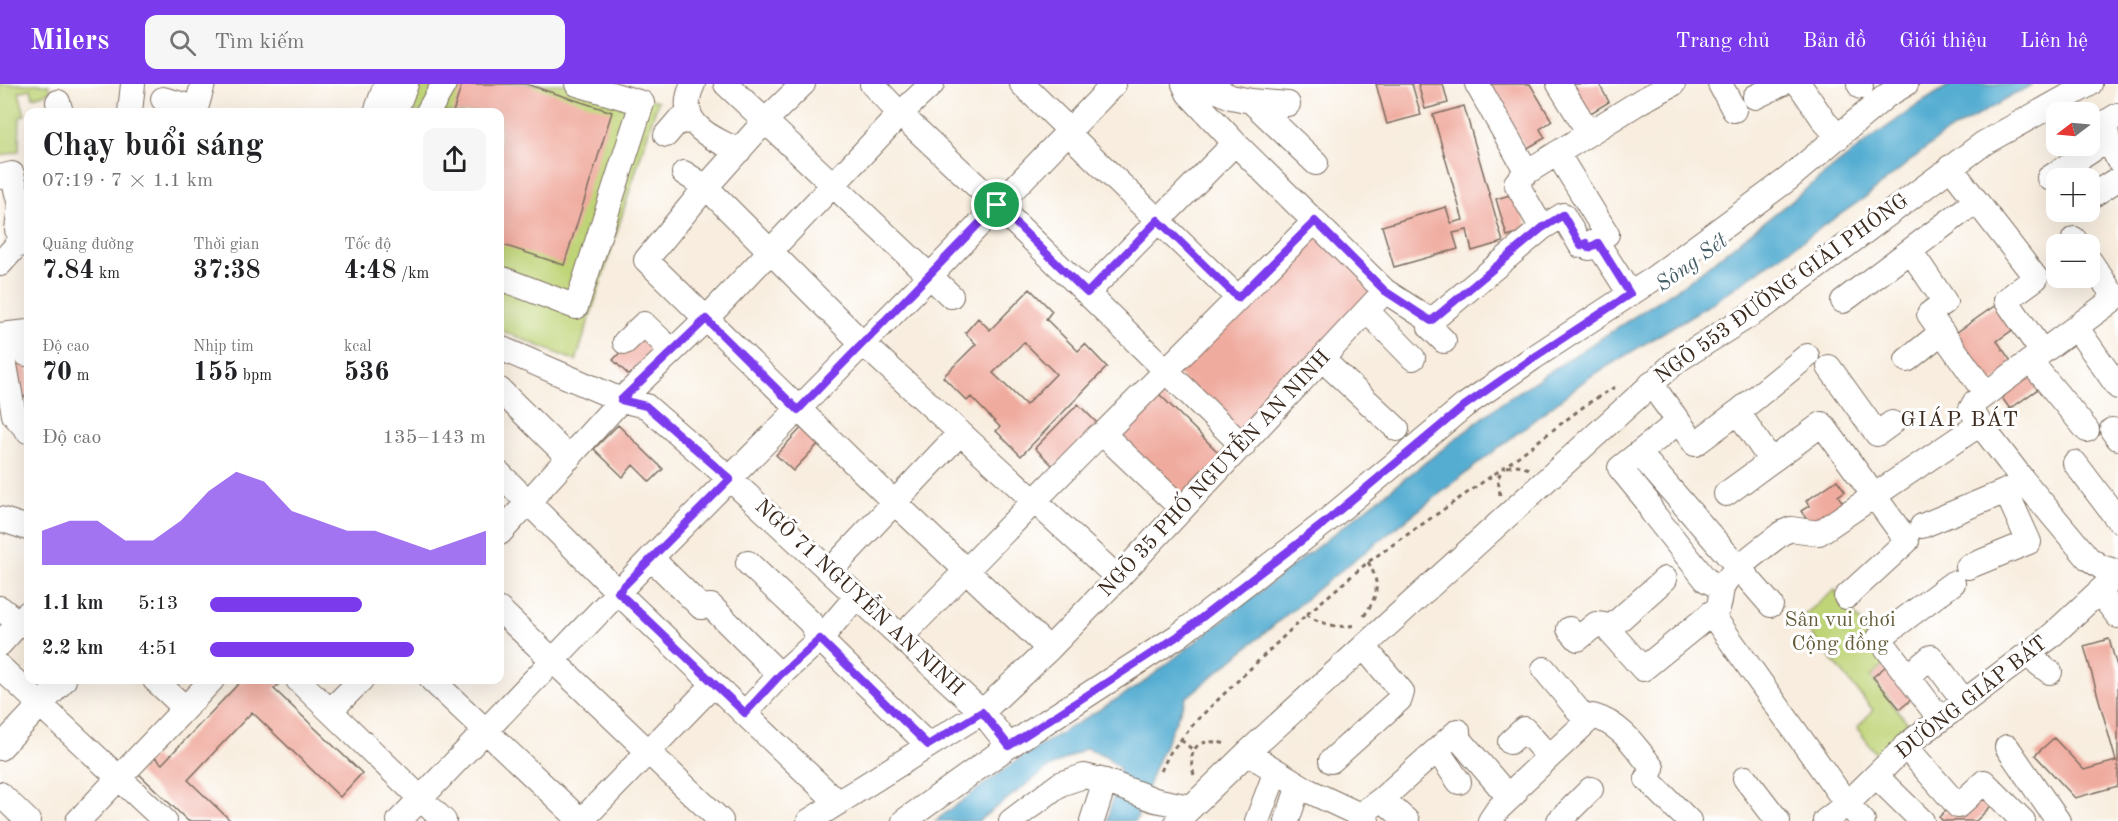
<!DOCTYPE html>
<html lang="vi">
<meta charset="utf-8">
<style>
:root{--surface:#fff;--page:#f6f6f6;--text:#202124;--muted:#757577;--accent:#7c3aed}
body{margin:0;font-family:"Old Standard TT",serif;background:var(--page);color:var(--text);height:100vh;display:flex;flex-direction:column;font-size:22px;white-space:nowrap}
*{box-sizing:border-box;margin:0}
p{font-size:20px;color:var(--muted)}
.icon{flex:none;width:33px;height:33px;fill:none;stroke:currentColor;stroke-width:2;stroke-linecap:round;stroke-linejoin:round}
.map{position:relative;flex:1;overflow:hidden}
.sheet{position:absolute;left:24px;top:24px;width:480px;height:576px;display:flex;flex-direction:column;background:var(--surface);border-radius:12px;box-shadow:0 6px 24px #0002}
.sheet>*{flex:none}
.needle{width:39px;rotate:254deg}
.buttons{position:absolute;left:2046px;top:18px;display:grid;gap:12px}
.buttons a{display:grid;place-items:center;width:54px;height:54px;border-radius:12px;background:var(--surface);box-shadow:0 6px 24px #0002;font-size:30px}
.pin{position:absolute;display:grid;place-items:center;width:51px;height:51px;color:#fff;margin:-26px;border:3px solid #fff;border-radius:50%;box-shadow:0 2px 6px #0007}
.round{display:grid;place-items:center;flex:none;width:63px;height:63px;border-radius:12px;background:var(--page)}
.head{display:flex;align-items:center;justify-content:space-between;height:102px;padding:0 18px}
h1{font-size:33px;font-weight:700;line-height:45px}
.stats{display:grid;grid-template-columns:repeat(3,1fr);gap:9px;height:102px;padding:6px 18px}
.stats div{display:grid;align-content:center}
.stats b{font-size:26px;font-weight:700}
.stats small{font-size:16px;font-weight:400}
.stats p{font-size:16px}
.chart{height:168px;padding:12px 18px}
.chart p{display:flex;justify-content:space-between}
.chart svg{width:100%;height:108px;margin-top:6px;fill:var(--accent);opacity:.7}
ul{padding:0 18px;list-style:none;font-size:20px}
li{display:grid;grid-template-columns:96px 72px 1fr;align-items:center;height:45px}
li i{height:15px;border-radius:8px;background:var(--accent)}
header{display:flex;align-items:center;gap:36px;box-sizing:border-box;height:84px;padding:0 30px;background:var(--accent);color:#fff}
header strong{font-size:28px}
nav{display:flex;gap:33px;margin-inline-start:auto;font-size:21px}
.search{width:420px;height:54px;background:var(--page);display:flex;align-items:center;gap:15px;box-sizing:border-box;padding:0 21px;border-radius:12px;color:var(--muted);font-size:22px}
.map>svg:first-child{display:block}
</style>
<header>
<strong>Milers</strong>
<div class="search"><svg class="icon" aria-label="search" viewBox="0 0 24 24"><circle cx="10" cy="10" r="6"/><path d="M15 15l6 6"/></svg>Tìm kiếm</div>
<nav><a>Trang chủ</a><a>Bản đồ</a><a>Giới thiệu</a><a>Liên hệ</a></nav>
</header>
<div class="map">
<svg width="2118" height="737" viewBox="0 0 2118 737">
<rect width="100%" height="100%" fill="#fff"/>
<filter id="ink" filterUnits="userSpaceOnUse"><feTurbulence type="fractalNoise" baseFrequency=".0167" numOctaves="2"/><feDisplacementMap in="SourceGraphic" scale="12" xChannelSelector="R" yChannelSelector="G"/><feConvolveMatrix kernelMatrix="1 2 1 2 8 2 1 2 1" color-interpolation-filters="sRGB"/></filter>
<filter id="wash" filterUnits="userSpaceOnUse"><feTurbulence type="fractalNoise" baseFrequency=".008" numOctaves="4" result="noise"/><feDisplacementMap in="SourceGraphic" scale="24" xChannelSelector="R" yChannelSelector="G"/><feGaussianBlur stdDeviation="1.35" result="paint"/><feColorMatrix in="noise" values="0 0 0 0 0 0 0 0 0 0 0 0 0 0 0 0 0 1.4 0 .05"/><feComposite in="paint" operator="in"/></filter>
<g filter="url(#wash)">
<rect width="100%" height="100%" fill="#f8edde"/>
<path fill="#bfd477" stroke="#7d7f4a" stroke-width="1.5" d="M0,0H49L50,8L33,13L31,5L19,8L25,31L20,33L19,67L0,72Z
M422,0H600L658,17L576,277L500,246V28H411Z
M1835,506L1891,576L1871,593L1915,648L1883,679L1857,644L1873,626L1799,535Z"/>
<path fill="#55add2" stroke="#486c78" stroke-width="1.5" d="M1951,0H2033L1941,52L1867,112L1712,219L1588,294L1320,503L1186,614L1154,685L1136,737H1107L1120,685L1106,672L1086,664L1047,685L978,737H935L1020,674L1140,601L1503,318L1689,197L1866,58L1919,20Z"/>
<g id="blocks">
<path fill="#f0ab9f" fill-rule="evenodd" d="M462,0H526L612,28L564,181L500,160V28H453Z
M1376,0H1412L1421,31L1387,40Z
M1418,0H1443L1448,19L1425,25Z
M1488,0H1530L1552,37L1540,45L1545,54L1526,65Z
M1564,0H1599L1609,18L1584,33Z
M1464,22L1503,158L1472,167L1467,146L1453,149L1458,165L1394,183L1382,142L1446,123L1451,139L1463,136L1433,31Z
M1517,109L1528,146L1507,152L1496,115Z
M1313,143L1381,209L1241,353L1174,287Z
M1030,205L1052,227L1046,235L1078,267L1085,260L1107,283L1021,372L996,347L1000,343L971,313L967,317L943,293L976,260L965,249L978,234L990,246ZM1024,258L1056,290L1026,321L993,289Z
M2003,216L2021,240L1997,257L2015,283L1989,301L1953,251Z
M643,245L665,267L635,297L613,276Z
M14,274L28,277V313L13,310Z
M2028,284L2042,302L2010,325L1997,307Z
M1155,306L1223,373L1183,414L1115,347Z
M1078,320L1101,343L1058,387L1035,364Z
M806,339L823,355L793,387L776,371Z
M618,341L663,385L650,398L633,381L623,393L594,365Z
M1837,396L1845,407L1838,412L1849,427L1815,448L1801,427L1809,422L1806,417Z
M2109,555L2118,586V702L2075,714L2035,671L2054,654L2084,686L2116,677L2084,562Z
M1892,577L1918,610L1900,625L1873,593Z
M242,596H280L282,597L274,605L362,689L340,713L252,628L188,696L231,737H188L138,689L153,672L162,680Z
M1983,702L1997,716L1976,737H1943L1939,733L1953,720Z"/>
</g>
</g>
<g filter="url(#ink)">
<use href="#blocks" fill-opacity="0" stroke="#7d6e61" stroke-width="1.5"/>
<g fill="none" stroke-linecap="round" stroke-linejoin="round">
<defs>
<path id="minor" d="M693,0C674,39 710,53 739,67
M726,0L951,212
M803,0L765,37L706,103L646,176L892,416L1049,565
M872,0L900,30L997,121L1243,362
M1022,0L1061,38L1075,56L1238,214
M1184,0L1188,9L1235,59L1385,207L1431,237
M1202,0L1231,13L1251,17L1288,20
M1477,0L1527,88
M1559,0L1589,49
M1720,0L1734,26
M1799,0L1825,38L1839,53
M1859,0L1861,3
M1755,13L1782,0
M163,15L196,24
M1251,17L1316,79
M58,18L61,28
M130,28L133,0
M195,28L203,0
M376,28L386,0
M395,28L406,0
M428,28L444,0
M666,51L678,37L693,38
M2108,56L2105,39L2118,31
M1557,69L1607,150L1596,157L1630,210
M1950,83L2036,194L2006,216L2042,268
M684,89L706,103L855,252L1118,494
M0,93L12,90L20,121L17,146
M2049,94L2108,56L2118,75
M2090,113L2113,98
M1542,144L1563,131L1581,162L1586,159L1589,164L1598,159
M2074,155L2078,160
M1911,168L1945,218L1929,230L1986,310
M2090,177L2115,214
M0,180L17,161L28,160
M500,194L576,223L642,19L577,0
M1087,209L1235,59
M2118,212L1975,318L1971,325L1980,340L2023,396L2088,474L2101,483L2118,488
M1843,217L1976,117
M1367,227L1413,274
M1431,237L1542,144L1516,99L1527,88L1641,17L1673,0
M1431,237L1430,243L1444,257
M2076,243L2118,303
M21,249L26,270H28
M0,251L28,248
M0,253L14,331L28,347
M625,258L644,240L672,267
M500,264L621,316L646,322L730,395L982,628L1009,662
M1323,276L1397,345
M1907,276L1942,248
M2030,277L2087,346
M1829,283L1877,350L1892,339
M1651,300L1695,360L1738,328L1807,272
M500,306L569,374
M1738,328L1771,377
M1678,338L1639,369L1771,521
M2112,346L2118,354
M1103,350L1182,425
M1639,369L1620,384L1647,417L1652,428L1706,496L1722,504
M2075,379L2118,436
M500,390L626,516L838,719
M1726,410L1822,340L1907,457L1846,513
M0,435L28,444
M1922,442L2006,407L2019,399
M500,449L621,316L706,235L900,30L932,0
M651,474L701,523L711,522L780,591
M748,479L810,538L820,555L928,661
M1968,483L2029,458L2006,407
M830,487L960,349
M2099,508L2118,532
M0,524L19,539
M500,526L721,737
M1711,529L1847,720L1863,737
M1569,545L1578,555L1596,540L1604,541L1643,585L1718,524C1721,517 1720,512 1722,505C1725,490 1768,460 1782,449L1791,445L1819,449L1980,340
M1609,545L1665,495
M901,553L1098,352L1103,350L1315,137
M0,560L28,529
M2027,571L2050,588
M0,583L165,737
M1544,585L1587,637
M1908,592L1931,573L1964,617
M155,596L185,624
M298,596L444,737
M432,596L581,737
M331,626L361,596
M745,629L780,591L820,555L857,512
M1940,635L1879,554L1953,499
M1455,650L1501,704
M1510,658L1524,645L1548,672
M1905,662L1958,722L1984,698L2023,737
M2007,663L2058,737
M0,664L64,596
M1437,666L1459,698
M1247,669L1309,707L1360,731L1367,737
M1331,677L1400,615L1402,608L1364,563
M1876,692L1922,737
M1745,694L1778,737
M1517,703L1593,632C1621,640 1635,662 1652,684L1647,695L1689,737
M0,710L28,737
M1382,715L1407,737
M1360,731L1382,715L1458,647
M78,737L212,596
M399,737L651,474L930,192L1114,0
M581,737L714,600
M809,737L982,628L1049,565L1118,494L1385,207
M904,737L1009,662L1178,552L1323,440L1464,322L1533,274L1650,197L1788,95L1886,12L1906,0
M1011,737L1060,700L1084,692L1105,697L1155,716L1190,723
M1092,737L1105,697
M1177,737L1247,669L1678,276L1766,221L1984,59L2090,0
M1257,737L1276,687
M1287,737L1299,701
M1490,737L1498,725L1515,709
M1559,737L1591,705
M1825,737L1847,720L1909,659L2050,553L2118,490"/>
</defs>
<use href="#minor" stroke="#7d6e61" stroke-width="26"/>
<path stroke="#7d6e61" stroke-width="3" stroke-dasharray="4.5 4.5" stroke-linecap="butt" d="M1507,383L1518,381L1529,385
M1500,411L1498,394L1502,386
M1306,531C1323,540 1337,545 1356,541
M1364,532C1378,511 1381,500 1368,478
M1181,656L1193,666
M1161,687L1169,670L1197,636L1306,531L1368,478L1503,384L1587,320L1615,303
M1194,691C1186,663 1199,653 1226,660"/>
<use href="#minor" stroke="#fff" stroke-width="24"/>
</g>
</g>
<g fill="none" stroke-linecap="round" stroke-linejoin="round" filter="url(#ink)">
<defs>
<path id="route" d="M997,121L1087,209L1158,136L1238,214L1315,137L1385,207L1431,237L1542,144L1563,131L1581,162L1586,159L1589,164L1598,159L1630,210L1533,274L1464,322L1323,440L1178,552L1009,662L982,628L928,661L820,555L780,591L745,629L618,508L730,395L646,322L621,316L706,235L798,326Z"/>
</defs>
<use href="#route" stroke="#fff" stroke-width="12"/>
<use href="#route" stroke="#7c3aed" stroke-width="8"/>
</g>
<g text-anchor="middle" dominant-baseline="central" stroke-width="6" stroke-linejoin="round" paint-order="stroke">
<g font-size="21" fill="#3b2a1e" stroke="#fff">
<text transform="translate(1782 205) rotate(-36)">NGÕ 553 ĐƯỜNG GIẢI PHÓNG</text>
<text transform="translate(1215 390) rotate(-47)">NGÕ 35 PHỐ NGUYỄN AN NINH</text>
<text transform="translate(859 514) rotate(43)">NGÕ 71 NGUYỄN AN NINH</text>
<text transform="translate(1972 614) rotate(-38)">ĐƯỜNG GIÁP BÁT</text>
</g>
<g font-size="21" fill="#635d39" stroke="#fff">
<text x="1840" y="536">Sân vui chơi<tspan x="1840" dy="24">Cộng đồng</tspan></text>
</g>
<g font-size="22" font-style="italic" fill="#455e66" stroke="#fff">
<text transform="translate(1692 179) rotate(-36)">Sông Sét</text>
</g>
<g font-size="22" letter-spacing="1.5" fill="#3b2a1e" stroke="#fff">
<text x="1960" y="336">GIÁP BÁT</text>
</g>
</g>
</svg>
<div class="buttons">
<a><svg class="needle" viewBox="-14 -14 28 28"><path d="M0-13l5 13h-10z" fill="#e53935"/><path d="M0 13l5-13h-10z" fill="#757577"/></svg></a>
<a>+</a>
<a>−</a>
</div>
<div class="pin" style="left:997px;top:121px;background:#1e9e55"><svg class="icon" aria-label="arrive" viewBox="0 0 24 24"><path d="M6 21V4h12l-3 4 3 4H6"/></svg></div>
<section class="sheet">
<div class="head"><div><h1>Chạy buổi sáng</h1><p>07:19 · 7 × 1.1 km</p></div><a class="round"><svg class="icon" aria-label="share" viewBox="0 0 24 24"><path d="M12 15V3M7 8l5-5 5 5M5 13v7h14v-7"/></svg></a></div>
<div class="stats">
<div><p>Quãng đường</p><b>7.84<small> km</small></b></div>
<div><p>Thời gian</p><b>37:38</b></div>
<div><p>Tốc độ</p><b>4:48<small> /km</small></b></div>
</div>
<div class="stats">
<div><p>Độ cao</p><b>70<small> m</small></b></div>
<div><p>Nhịp tim</p><b>155<small> bpm</small></b></div>
<div><p>kcal</p><b>536</b></div>
</div>
<div class="chart"><p><span>Độ cao</span>135–143 m</p>
<svg viewBox="0 0 160 44" preserveAspectRatio="none"><path d="M0 44V30L10 26L20 26L30 34L40 34L50 26L60 14L70 6L80 10L90 22L100 26L110 30L120 30L130 34L140 38L150 34L160 30V44z"/></svg>
</div>
<ul>
<li><b>1.1 km</b>5:13<i style="width:55%"></i></li>
<li><b>2.2 km</b>4:51<i style="width:74%"></i></li>
</ul>
</section>
</div>
